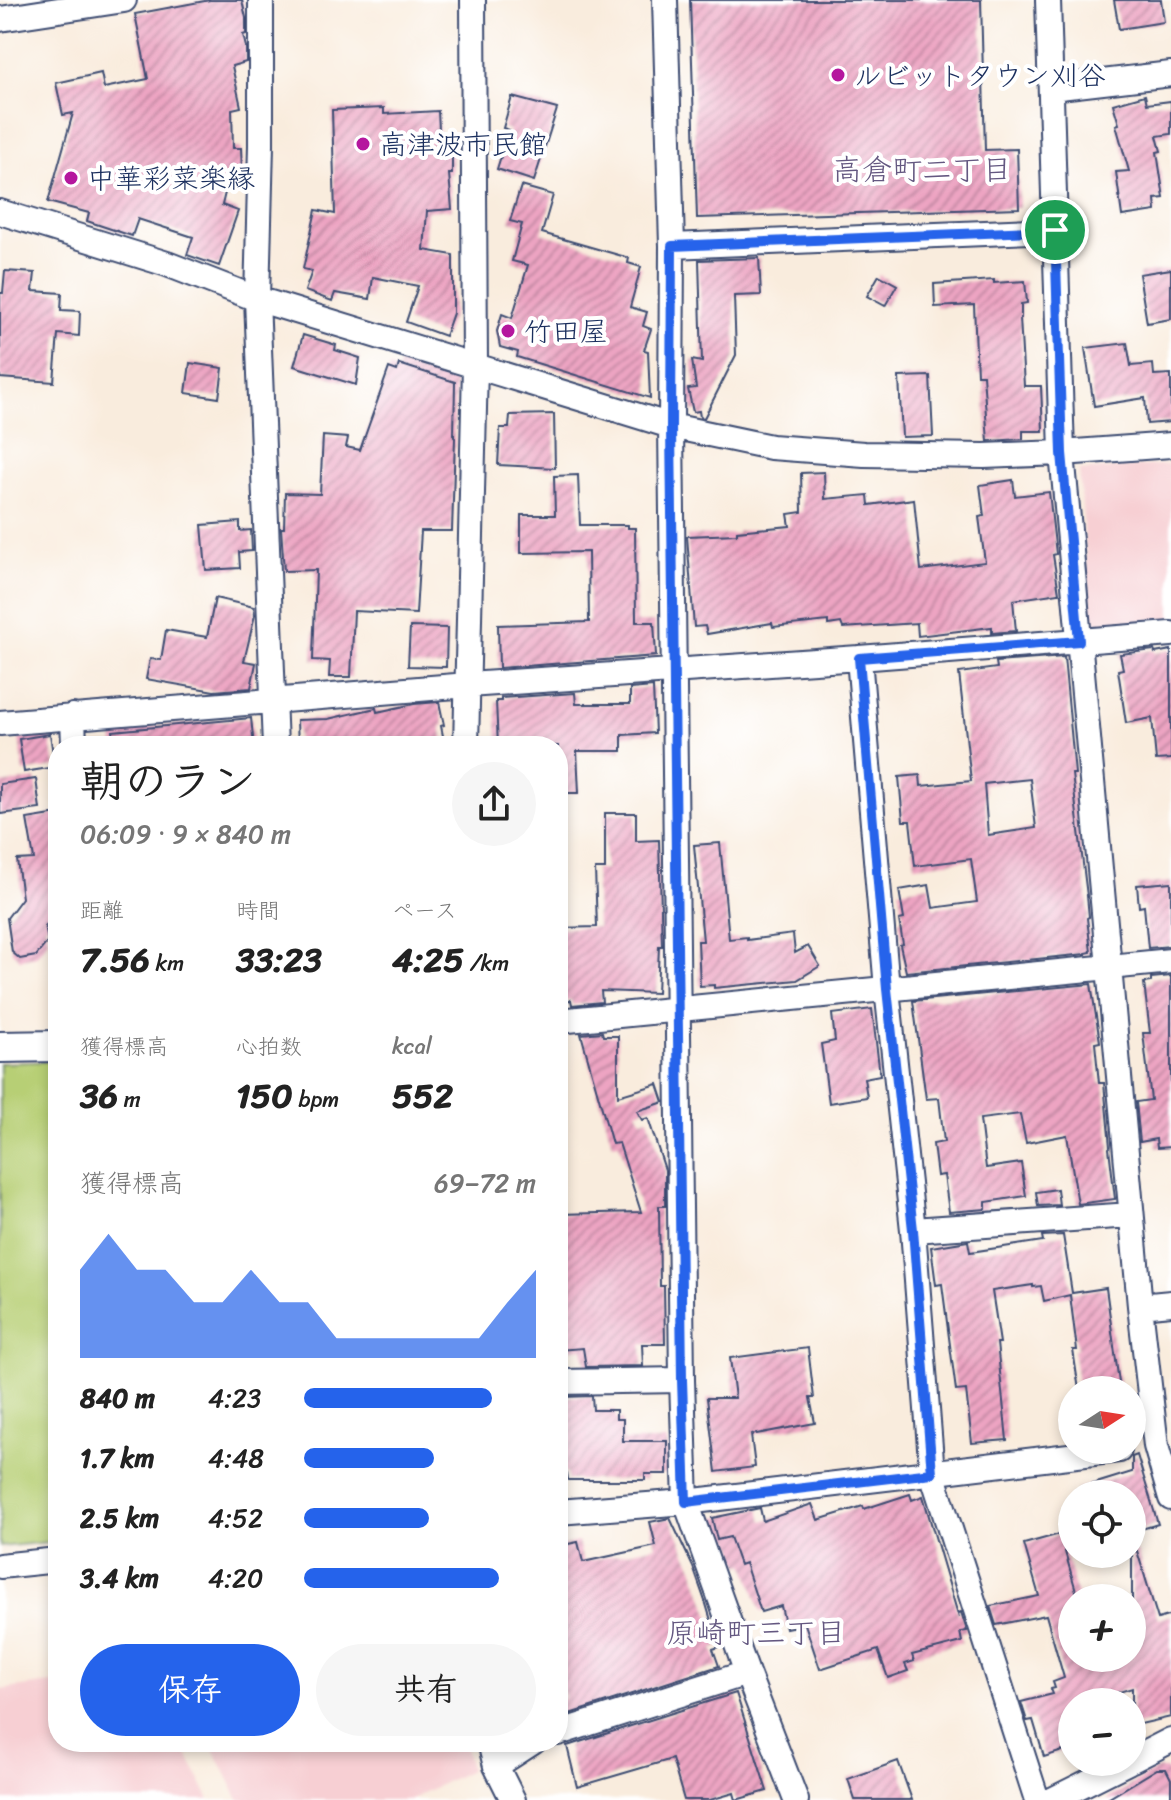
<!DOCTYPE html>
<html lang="ja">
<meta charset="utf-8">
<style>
:root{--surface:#fff;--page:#f6f6f6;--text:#222;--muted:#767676;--accent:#2563eb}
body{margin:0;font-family:Sriracha,"Klee One",sans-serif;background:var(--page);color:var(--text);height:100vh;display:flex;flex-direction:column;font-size:30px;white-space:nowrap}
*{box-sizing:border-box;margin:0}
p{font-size:26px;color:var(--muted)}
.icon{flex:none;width:44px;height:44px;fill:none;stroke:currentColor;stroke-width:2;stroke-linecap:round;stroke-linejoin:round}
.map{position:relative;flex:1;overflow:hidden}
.sheet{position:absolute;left:48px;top:736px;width:520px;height:1016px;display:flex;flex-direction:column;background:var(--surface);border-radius:32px;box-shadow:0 4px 12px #0003}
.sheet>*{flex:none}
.needle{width:52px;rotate:78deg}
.buttons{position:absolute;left:1058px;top:1376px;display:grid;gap:16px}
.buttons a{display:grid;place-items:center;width:88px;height:88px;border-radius:50%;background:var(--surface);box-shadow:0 4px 12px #0003;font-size:40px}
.pin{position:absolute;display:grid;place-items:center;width:68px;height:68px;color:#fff;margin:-34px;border:4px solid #fff;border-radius:50%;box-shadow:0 2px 8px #0007}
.round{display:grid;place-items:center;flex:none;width:84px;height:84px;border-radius:42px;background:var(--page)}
.summary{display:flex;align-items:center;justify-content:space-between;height:136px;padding:0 32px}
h1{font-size:44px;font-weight:700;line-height:60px}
.stats{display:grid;grid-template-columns:repeat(3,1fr);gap:12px;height:136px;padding:8px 32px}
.stats div{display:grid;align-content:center}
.stats b{font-size:34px;font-weight:700}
.stats small{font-size:22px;font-weight:400}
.stats p{font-size:22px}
.chart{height:224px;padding:16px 32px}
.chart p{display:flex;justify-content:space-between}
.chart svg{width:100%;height:144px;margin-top:8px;fill:var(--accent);opacity:.7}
.button{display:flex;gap:16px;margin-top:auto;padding:16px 32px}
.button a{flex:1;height:92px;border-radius:48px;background:var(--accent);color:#fff;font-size:32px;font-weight:700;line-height:92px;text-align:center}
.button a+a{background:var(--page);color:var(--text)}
ul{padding:0 32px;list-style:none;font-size:26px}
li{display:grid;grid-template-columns:128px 96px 1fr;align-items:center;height:60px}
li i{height:20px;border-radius:10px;background:var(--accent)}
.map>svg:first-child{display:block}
</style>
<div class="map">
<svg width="1171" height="1800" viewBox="0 0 1171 1800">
<defs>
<pattern id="building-hatch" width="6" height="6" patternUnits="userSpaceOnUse" patternTransform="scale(2)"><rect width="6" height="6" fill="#eda4c2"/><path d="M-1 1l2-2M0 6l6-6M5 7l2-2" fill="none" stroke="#bf86a1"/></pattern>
</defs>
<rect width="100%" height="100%" fill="#fff"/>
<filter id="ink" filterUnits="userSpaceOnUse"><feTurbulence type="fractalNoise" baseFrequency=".0125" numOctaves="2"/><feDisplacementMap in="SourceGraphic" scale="16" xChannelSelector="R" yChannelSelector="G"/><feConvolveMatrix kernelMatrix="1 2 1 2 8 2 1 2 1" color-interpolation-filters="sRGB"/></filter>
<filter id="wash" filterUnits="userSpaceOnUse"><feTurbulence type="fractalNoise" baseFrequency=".006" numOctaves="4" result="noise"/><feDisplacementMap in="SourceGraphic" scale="32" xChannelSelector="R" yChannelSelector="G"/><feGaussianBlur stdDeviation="1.8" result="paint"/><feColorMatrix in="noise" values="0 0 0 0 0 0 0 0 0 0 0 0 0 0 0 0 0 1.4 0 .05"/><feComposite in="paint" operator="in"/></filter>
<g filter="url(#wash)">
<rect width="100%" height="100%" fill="#f9ecdd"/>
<path fill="#f7cfd3" d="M1171,464V620L1092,626L1079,471Z
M58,1682V1742H181L210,1800H0V1690Z
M210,1742H464L470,1770L409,1800H239Z"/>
<path fill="#b7cf74" stroke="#697f69" stroke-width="2" d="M58,1061V1541L0,1547V1063Z"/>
<g id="blocks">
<path fill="url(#building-hatch)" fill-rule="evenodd" d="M210,0H242L246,18V34L243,35L246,47V62L232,66L241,107L232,109L233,148H241L242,171L230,172L222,205L238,211L219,266L187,255L193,237L138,219L132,236L87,221L89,213L48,202L73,113L63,115L56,83L101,73L104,88L148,79L135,14Z
M690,0H981L985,150L1017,149L1019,208L697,218Z
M1114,0H1161L1164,22L1119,29Z
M1145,95L1147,104L1171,101V134L1157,136L1161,151L1157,152L1164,198L1155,199L1156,211L1122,216L1116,172L1129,171L1116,125L1119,124L1113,104Z
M512,97L557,109L534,181L497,169L509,130L503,128Z
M384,108V114L438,111L440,148H452V174H449L452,209L427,211L424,250L453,255V313L445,336L406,322L418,286L373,277L370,299L335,293L332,301L305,291L312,271L303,269L316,210L335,214L332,110Z
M521,186L553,195L542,233L629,258L628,263L641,267L630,307L647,312L643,326L651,329L644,350L648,351L650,398L517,357L518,352L500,347L497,331L502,314L512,318L528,265L512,261L522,224L510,221Z
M759,258L761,295L734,296L736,355L704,418L700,417L699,411L693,412L688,389L696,388L692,360L702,362L699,260Z
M1171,269V319L1147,323L1139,274Z
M5,271L35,273L33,291L62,293L61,310L80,311L79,336L58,334L54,382L0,378V293H3Z
M879,275L897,285L885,306L867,296Z
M994,280V283L1025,281L1027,303L1021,304V318H1020L1024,386H1041L1043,431H1023V439L988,441L983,375H977L974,305L935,307L934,284Z
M303,335L336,345L335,350L360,358L356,385L294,366Z
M1127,343L1131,366L1153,364L1154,375L1171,374V422L1147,424L1145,398L1094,406L1085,348Z
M190,363L223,368L219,398L186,393Z
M399,364L455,382L454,437L455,438L452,531H421L416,614L354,611L351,677H329L330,661L313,660L316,570L284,571L281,528H284L285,493L320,494L323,436L348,438L346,447L360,450L389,368L397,371Z
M930,376L933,436L902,437L899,377Z
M554,414L555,468L498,465L500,428H509L510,415Z
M824,472L825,499L868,495L869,505L914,499L921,570L985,562L979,517L984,516L980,485L1013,480L1015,496L1049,492L1056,554L1053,555L1059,593L1013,600L1016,631L992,633V627L918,636L917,623L843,628L841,623L828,625V621L773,627L772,623L707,634L705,626L694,627L687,536L737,534V531L790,526L788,514L802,512L801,473Z
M578,475L580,525H628V528H635L636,622H654L656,656L499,668L498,625L589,622L588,552L521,553V515H555L554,476Z
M240,522V531L251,530L252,551L239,552L240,568L206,570L202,525Z
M215,598L254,607L255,615L244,661L256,663L251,688L214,691L146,679L150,659L161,660L166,630L207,637Z
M410,627L447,628L446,667L408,666Z
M1154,650L1155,653L1171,650V759L1156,760L1152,718L1126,723L1118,670L1123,669L1120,654Z
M1064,657L1075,774H1072L1087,896L1089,917L1087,918L1091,952L1086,953V954L906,972L900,945L903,944L899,920L904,919L899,890L929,885L933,908L977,902L971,859L915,866L910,821H903L899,777L920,775L921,786L971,781L959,673L997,668L996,662ZM1030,779L1036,828L988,835L984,784Z
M653,687L655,733L622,735V751H577L579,793H559L558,746H498L496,701H501V698L575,693L576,704H630V689Z
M439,702L444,725L441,726L445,746H298L297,720L328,719L376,708L377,712L414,704Z
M251,718L254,746H114L113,731Z
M50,734L55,767L24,772L19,739Z
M36,779L40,809L0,814V784Z
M605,813H636V841L659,840L662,946H659L657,993L601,991L602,1002L572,1005L571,1000L558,1002V928L597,927L595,869H605Z
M58,814V922L45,925L48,941L36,956L20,959L12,952L7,918L22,898L17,860L34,859L27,819Z
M720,843L729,939L747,937V940L793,934L795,953L808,946L820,966L797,980L714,988V985L700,986L698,941H703L694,845Z
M1171,882V946L1148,948L1144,906L1139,907L1137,885Z
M1171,976V1147L1157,1148L1156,1139L1140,1142L1136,1102L1151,1100L1143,1033H1150L1144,983L1151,982V978Z
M1091,984L1100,1042L1095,1043L1099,1083H1104L1110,1147L1109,1148L1115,1199L1078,1204L1067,1135L1026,1143L1020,1114L980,1119L986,1168L1021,1163L1026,1196L986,1202V1209L949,1212L944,1175L937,1176L933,1144L944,1142L939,1098L926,1099L913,1001Z
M872,1009L880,1075L864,1078L867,1097L829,1103L821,1044L835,1041L832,1014Z
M602,1032L603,1036H618V1096L658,1084L664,1102L637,1111L642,1120L648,1118L665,1170V1206H659L660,1286H664L665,1344H642L643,1366L586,1367L583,1348L558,1350V1214L641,1212L619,1143L612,1144L581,1034Z
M1057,1189L1059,1205L1038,1206L1036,1192Z
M1063,1235L1072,1293L1106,1288L1120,1390H1079L1073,1350H1077L1070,1295L1044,1301L1041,1286L1033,1287V1285L992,1291L1000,1343H997L1007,1440L972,1443L966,1390L956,1391L942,1284L936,1285L931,1247L968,1241L970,1252L1043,1241L1042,1236Z
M808,1348L814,1398H810L815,1423L751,1435L755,1467L716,1472L707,1398H735L730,1358Z
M592,1396L593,1410H616V1419H623V1441H667V1474H645V1480H568L567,1473H564L562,1435L558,1436V1410H563L562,1397Z
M1137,1455L1158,1524L1132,1532V1494H1078L1077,1489L1132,1472V1457Z
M910,1494L912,1500L923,1496L959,1618L958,1613L961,1612L967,1631L960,1632L962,1642L912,1655L914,1661L905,1664L908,1671L888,1678L878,1650L820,1669L805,1624L786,1628L781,1606L761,1612L745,1563L740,1565L730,1537L717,1540L712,1518L760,1508L763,1521L812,1504L818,1520L863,1506L864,1509Z
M670,1518L693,1567L706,1604L719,1647L713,1649L719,1666L560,1717L558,1700L565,1698L558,1674V1546L578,1542L583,1562L656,1546L650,1522Z
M1060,1534L1078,1598H1072V1658H1094L1096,1668L1126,1658H1132V1552L1137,1551L1158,1619L1171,1615V1717L1132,1726V1688L1087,1702H1072V1748L1044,1757L1033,1720L1027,1721L1021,1702L1053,1694L1051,1689L1055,1688L1053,1682L1064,1678L1046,1615L996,1625L990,1606L1039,1596L1024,1544Z
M736,1693L767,1791L736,1800L734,1793L710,1800H684L672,1759L577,1787L567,1746Z
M898,1761L912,1800H855L848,1779Z
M1157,1769H1166L1171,1779V1800H1106Z"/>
</g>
</g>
<g filter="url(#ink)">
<use href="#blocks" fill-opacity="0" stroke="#3c4b71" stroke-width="2"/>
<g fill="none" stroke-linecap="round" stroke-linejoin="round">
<defs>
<path id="minor" d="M261,0V145L257,299L275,746
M665,0L672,246L671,426L682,1380L686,1502L747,1673L796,1800
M1048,0L1062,453L1140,1306L1156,1446L1171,1498
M0,19L124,0
M1051,88L1171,74
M0,212L167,264L257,299L671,426L771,447L864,454L984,456L1062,453L1171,445
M672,246L1055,230
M859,658L887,989L913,1230L932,1473L1037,1800
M73,716L74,746
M0,723L468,685L859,658L1171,634
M466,746L475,366L473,0
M558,1021L1171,961
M913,1230L1131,1215
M1140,1306L1171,1303
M558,1382L682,1380
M558,1512L686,1502L1119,1450
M0,1566L58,1560
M558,1733L747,1673
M490,1742L496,1766L513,1800
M1132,1760L1171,1740
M496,1766L533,1742
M1052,1800L1128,1762"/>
<path id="tertiary" d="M0,1047L58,1046"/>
</defs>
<use href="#minor" stroke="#3c4b71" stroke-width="28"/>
<use href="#tertiary" stroke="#3c4b71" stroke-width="34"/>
<use href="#minor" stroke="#fff" stroke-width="24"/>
<use href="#tertiary" stroke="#fff" stroke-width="30"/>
</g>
</g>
<g fill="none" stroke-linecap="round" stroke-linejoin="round" filter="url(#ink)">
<defs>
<path id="route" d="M1055,230L1062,453L1079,641L859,658L887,989L913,1230L932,1473L686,1502L682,1380L671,426L672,246Z"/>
</defs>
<use href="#route" stroke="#fff" stroke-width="16"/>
<use href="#route" stroke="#2563eb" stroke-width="10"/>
</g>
<g fill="#b5179e" stroke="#fff" stroke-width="3">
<circle cx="838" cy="75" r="8"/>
<circle cx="363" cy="144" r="8"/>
<circle cx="71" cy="178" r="8"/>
<circle cx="508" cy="331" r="8"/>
</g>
<g text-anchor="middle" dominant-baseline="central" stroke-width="8" stroke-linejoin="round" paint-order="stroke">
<g font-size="28" fill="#1b2f5e" stroke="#fff" text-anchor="start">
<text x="854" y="75">ルビットタウン刈谷</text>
<text x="379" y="144">高津波市民館</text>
<text x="87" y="178">中華彩菜楽縁</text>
<text x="524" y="331">竹田屋</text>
</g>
<g font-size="30" fill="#645881" stroke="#fff">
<text x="922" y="170">高倉町二丁目</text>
<text x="756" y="1633">原崎町三丁目</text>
</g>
</g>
</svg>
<div class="buttons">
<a><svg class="needle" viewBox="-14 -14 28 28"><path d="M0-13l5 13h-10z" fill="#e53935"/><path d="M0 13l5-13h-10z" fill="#767676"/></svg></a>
<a><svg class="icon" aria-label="locate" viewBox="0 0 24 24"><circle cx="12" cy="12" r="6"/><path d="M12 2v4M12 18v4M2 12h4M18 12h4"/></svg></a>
<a>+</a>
<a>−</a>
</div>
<div class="pin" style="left:1055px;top:230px;background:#1e9e55"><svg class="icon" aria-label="arrive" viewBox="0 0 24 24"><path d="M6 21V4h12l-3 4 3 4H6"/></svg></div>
<section class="sheet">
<div class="summary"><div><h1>朝のラン</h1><p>06:09 · 9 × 840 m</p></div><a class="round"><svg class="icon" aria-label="share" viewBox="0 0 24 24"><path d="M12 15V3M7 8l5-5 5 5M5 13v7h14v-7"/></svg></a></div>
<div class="stats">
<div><p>距離</p><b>7.56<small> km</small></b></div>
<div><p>時間</p><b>33:23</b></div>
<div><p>ペース</p><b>4:25<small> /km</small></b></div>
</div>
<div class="stats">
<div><p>獲得標高</p><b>36<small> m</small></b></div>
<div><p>心拍数</p><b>150<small> bpm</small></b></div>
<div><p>kcal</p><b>552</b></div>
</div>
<div class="chart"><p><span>獲得標高</span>69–72 m</p>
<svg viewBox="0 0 160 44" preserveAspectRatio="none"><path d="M0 44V17L10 6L20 17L30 17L40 27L50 27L60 17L70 27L80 27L90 38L100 38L110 38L120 38L130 38L140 38L150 27L160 17V44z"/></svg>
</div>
<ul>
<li><b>840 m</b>4:23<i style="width:81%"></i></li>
<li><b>1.7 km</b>4:48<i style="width:56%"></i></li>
<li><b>2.5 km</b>4:52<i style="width:54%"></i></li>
<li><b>3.4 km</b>4:20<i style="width:84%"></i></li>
</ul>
<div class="button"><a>保存</a><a>共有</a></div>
</section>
</div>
